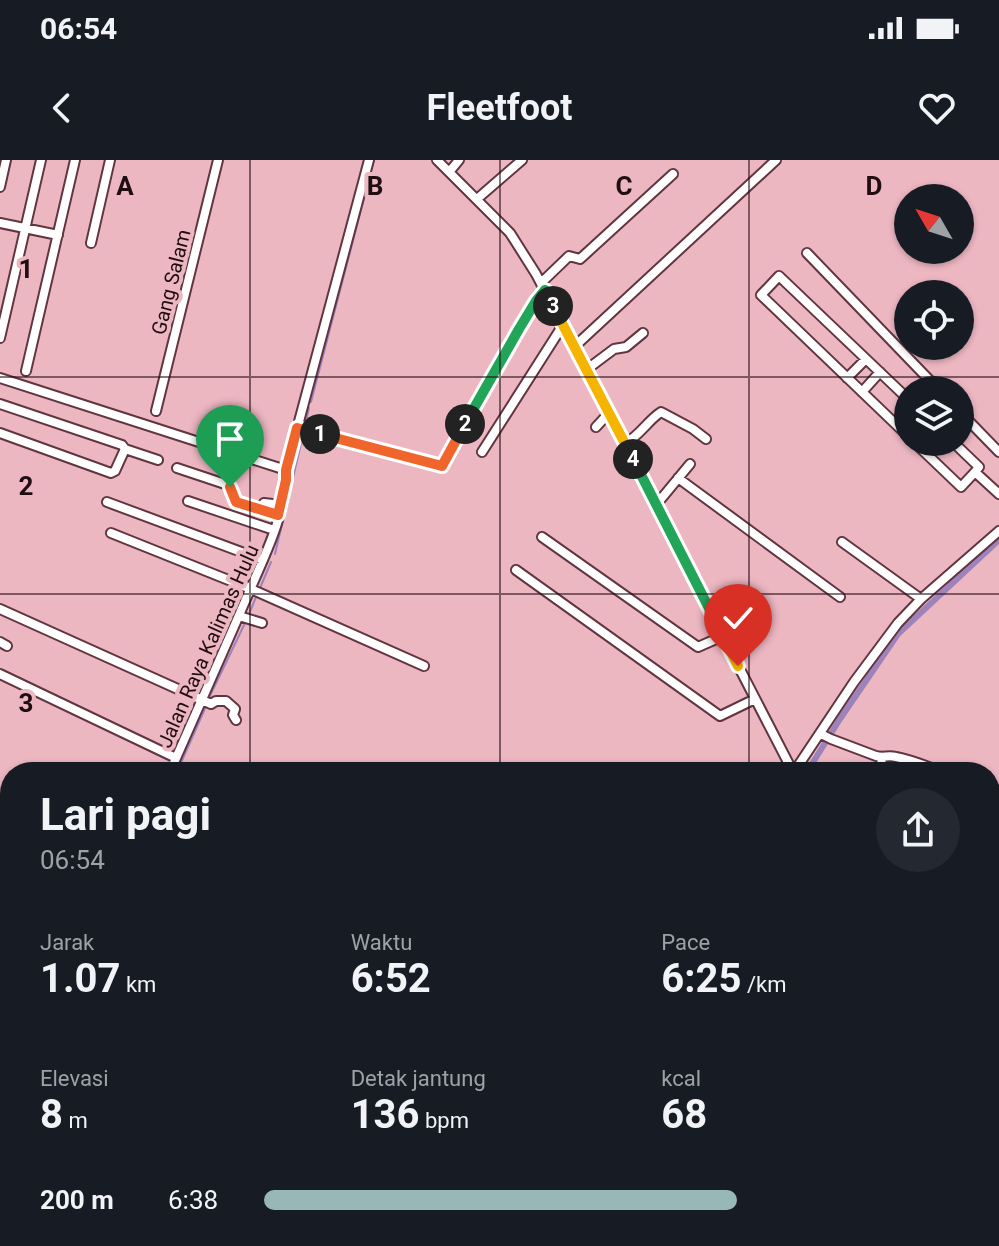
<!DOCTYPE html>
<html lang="id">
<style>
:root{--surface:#171b24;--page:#242831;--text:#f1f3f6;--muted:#9ea1a6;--accent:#97b8b6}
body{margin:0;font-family:Roboto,sans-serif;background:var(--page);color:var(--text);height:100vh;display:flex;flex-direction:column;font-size:30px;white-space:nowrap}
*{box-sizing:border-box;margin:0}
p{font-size:26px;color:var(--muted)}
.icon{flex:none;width:44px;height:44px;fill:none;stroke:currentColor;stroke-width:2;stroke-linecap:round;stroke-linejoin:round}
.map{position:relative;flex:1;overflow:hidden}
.drawer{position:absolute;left:0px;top:602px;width:1000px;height:484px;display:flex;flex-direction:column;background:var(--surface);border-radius:32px 32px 0 0;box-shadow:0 2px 6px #0004}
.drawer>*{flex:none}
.needle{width:52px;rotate:309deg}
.controls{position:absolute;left:894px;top:24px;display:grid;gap:16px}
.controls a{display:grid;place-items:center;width:80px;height:80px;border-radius:50%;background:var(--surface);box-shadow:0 2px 6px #0004;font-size:40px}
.pin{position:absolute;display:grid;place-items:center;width:68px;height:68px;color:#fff;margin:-82px -34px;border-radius:50% 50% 50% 0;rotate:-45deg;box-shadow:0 0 8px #0007}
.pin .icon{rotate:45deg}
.km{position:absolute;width:40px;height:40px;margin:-20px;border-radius:50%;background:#222;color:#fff;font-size:22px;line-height:40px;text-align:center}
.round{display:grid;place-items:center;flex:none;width:84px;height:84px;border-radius:42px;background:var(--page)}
.summary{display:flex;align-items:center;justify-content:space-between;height:136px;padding:0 40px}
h1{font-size:44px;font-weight:700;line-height:60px}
.figures{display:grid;grid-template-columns:repeat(3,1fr);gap:12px;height:136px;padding:8px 40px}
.figures div{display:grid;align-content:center}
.figures b{font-size:40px;font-weight:700}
.figures small{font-size:22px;font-weight:400}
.figures p{font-size:22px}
ul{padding:0 40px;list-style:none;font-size:26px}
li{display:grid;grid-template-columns:128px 96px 1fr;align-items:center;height:60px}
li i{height:20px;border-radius:10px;background:var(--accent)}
.status{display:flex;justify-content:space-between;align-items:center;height:56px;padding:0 40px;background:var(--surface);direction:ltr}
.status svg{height:22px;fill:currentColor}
header{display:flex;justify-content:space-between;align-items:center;height:104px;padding:0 40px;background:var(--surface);font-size:36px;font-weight:700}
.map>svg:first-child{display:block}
</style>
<div class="status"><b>06:54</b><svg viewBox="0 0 49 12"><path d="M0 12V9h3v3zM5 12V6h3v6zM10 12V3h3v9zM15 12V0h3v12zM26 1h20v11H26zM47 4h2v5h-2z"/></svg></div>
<header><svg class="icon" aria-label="back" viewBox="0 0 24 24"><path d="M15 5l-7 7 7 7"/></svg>Fleetfoot<svg class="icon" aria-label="heart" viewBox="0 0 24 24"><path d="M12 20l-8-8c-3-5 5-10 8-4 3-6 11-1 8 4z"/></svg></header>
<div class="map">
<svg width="999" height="1086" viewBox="0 0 999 1086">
<rect width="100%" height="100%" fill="#edb7c2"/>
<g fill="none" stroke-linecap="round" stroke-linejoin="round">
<path stroke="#9d82bc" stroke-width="2" d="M311,242L374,0
M305,265L309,248
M275,394L303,275
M260,428L271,402
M249,454L256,437
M209,538L245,463
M177,612L207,544
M0,998L10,978"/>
<path stroke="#9d82bc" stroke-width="6" d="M807,612L840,559L898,474L999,380
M991,971L999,982
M454,1086L460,1076"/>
<defs>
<path id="minor" d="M437,0L510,73L536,114L793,612
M450,11L459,0
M0,27L6,0
M477,39L522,0
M0,63L58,75
M91,83L110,0
M807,93L939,230
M541,123L569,96L580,99L673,14
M0,178L41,0
M574,187L776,0
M586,210L614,189L626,187L643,173
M26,211L75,0
M0,218L286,310
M847,218L866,199
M862,232L880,212
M908,239L779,116L761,135L908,276
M0,244L122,285L125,289L115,311L111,313L0,273
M156,251L218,0
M960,252L999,292
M596,267L608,254
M297,268L442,306L519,169L545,130
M914,282L961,327L975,312
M953,282L979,307L975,312L999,334
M624,284C640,276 647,261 661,252L693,269L706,279
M125,289L158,300
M482,292L563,165
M177,308L228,325L236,342L278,355
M678,318L840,437
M188,341L274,370
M107,342L263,400
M264,343L281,345
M656,345L690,304
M111,373L251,429L424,506
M542,377L698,487L723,476
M842,382L921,439
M516,410L720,556L755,539
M0,449L211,544L216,541H226L235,549L233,555L236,560
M239,456L262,463
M0,482L7,486
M0,514L176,598
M821,574L831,579L876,596C884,598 888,595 896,597C912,600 928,607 943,612
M849,611L853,612
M170,612C196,552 223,493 249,432C265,395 287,352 286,310L369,0
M794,612L854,522L898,463L921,439L999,371
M880,612L882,598
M990,628L999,631
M0,652L10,657
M990,659L999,662
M0,684L10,689
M990,702L999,705
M990,724L999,727
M990,801L999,804
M0,824L10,831
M990,840L999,843
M990,932L999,920
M990,970L999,967
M0,980L10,960
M990,988L999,1001
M990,1050L999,1042
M163,1076L177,1086
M363,1076L378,1086
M835,1076L858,1083
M890,1079L895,1086
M442,1086L448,1076"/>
</defs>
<use href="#minor" stroke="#613540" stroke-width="12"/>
<use href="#minor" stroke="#fff" stroke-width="8"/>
</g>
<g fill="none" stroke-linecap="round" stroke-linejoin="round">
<defs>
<path id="split-1" d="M230,327L236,342L278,355L286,320V310L297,268L320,274"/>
<path id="split-2" d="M320,274L442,306L465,264"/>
<path id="split-3" d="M465,264L519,169L536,141L545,130L553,146"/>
<path id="split-4" d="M553,146L633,299"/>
<path id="split-5" d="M633,299L712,454"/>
<path id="split-6" d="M712,454L738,506"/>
</defs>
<use href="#split-1" stroke="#fff" stroke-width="16"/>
<use href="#split-2" stroke="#fff" stroke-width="16"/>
<use href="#split-3" stroke="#fff" stroke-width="16"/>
<use href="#split-4" stroke="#fff" stroke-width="16"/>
<use href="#split-5" stroke="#fff" stroke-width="16"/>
<use href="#split-6" stroke="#fff" stroke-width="16"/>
<use href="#split-1" stroke="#f0652b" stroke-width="10"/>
<use href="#split-2" stroke="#f0652b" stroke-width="10"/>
<use href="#split-3" stroke="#22a559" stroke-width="10"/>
<use href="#split-4" stroke="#f5b400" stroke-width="10"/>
<use href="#split-5" stroke="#22a559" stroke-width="10"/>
<use href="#split-6" stroke="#f5b400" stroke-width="10"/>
</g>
<path fill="none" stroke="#1f0d12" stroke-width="2" stroke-opacity="0.55" d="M250,0V612M500,0V612M749,0V612M0,217H999M0,434H999M0,652H10M990,652H999M0,869H10M990,869H999M250,1076V1086M500,1076V1086M749,1076V1086"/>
<g text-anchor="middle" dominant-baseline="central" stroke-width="8" stroke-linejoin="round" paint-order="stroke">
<g font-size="20" fill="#1f0d12" stroke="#edb7c2">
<text transform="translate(171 122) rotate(-76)">Gang Salam</text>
<text transform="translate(208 486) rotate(-66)">Jalan Raya Kalimas Hulu</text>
</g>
</g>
<g font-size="26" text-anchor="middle" font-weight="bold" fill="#1f0d12" stroke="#edb7c2" stroke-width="8" stroke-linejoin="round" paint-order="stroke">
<text x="125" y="35">A</text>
<text x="375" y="35">B</text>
<text x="624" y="35">C</text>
<text x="874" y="35">D</text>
<text x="26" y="118">1</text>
<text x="26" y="335">2</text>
<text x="26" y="552">3</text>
</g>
</svg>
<div class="controls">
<a><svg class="needle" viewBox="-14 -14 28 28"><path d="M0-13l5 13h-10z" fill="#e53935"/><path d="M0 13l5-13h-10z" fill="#9ea1a6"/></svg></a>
<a><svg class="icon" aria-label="locate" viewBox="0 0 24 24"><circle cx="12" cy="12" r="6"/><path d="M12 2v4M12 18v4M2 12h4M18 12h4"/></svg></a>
<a><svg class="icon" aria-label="layers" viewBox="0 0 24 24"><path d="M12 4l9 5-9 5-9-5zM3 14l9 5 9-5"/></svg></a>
</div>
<div class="pin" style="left:230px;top:327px;background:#1e9e55"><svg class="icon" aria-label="arrive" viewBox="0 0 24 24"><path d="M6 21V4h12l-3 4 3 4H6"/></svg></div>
<div class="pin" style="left:738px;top:506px;background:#d93025"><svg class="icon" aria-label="check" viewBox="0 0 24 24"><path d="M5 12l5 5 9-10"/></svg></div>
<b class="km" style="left:320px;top:274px">1</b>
<b class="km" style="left:465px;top:264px">2</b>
<b class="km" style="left:553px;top:146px">3</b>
<b class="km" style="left:633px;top:299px">4</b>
<section class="drawer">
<div class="summary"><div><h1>Lari pagi</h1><p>06:54</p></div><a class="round"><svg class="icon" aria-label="share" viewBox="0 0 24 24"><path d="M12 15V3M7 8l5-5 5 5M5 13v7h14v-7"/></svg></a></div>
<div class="figures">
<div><p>Jarak</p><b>1.07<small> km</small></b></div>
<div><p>Waktu</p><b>6:52</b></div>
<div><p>Pace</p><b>6:25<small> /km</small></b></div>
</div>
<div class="figures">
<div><p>Elevasi</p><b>8<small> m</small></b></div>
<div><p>Detak jantung</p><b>136<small> bpm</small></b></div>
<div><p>kcal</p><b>68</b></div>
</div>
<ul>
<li><b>200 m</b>6:38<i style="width:68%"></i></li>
</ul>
</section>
</div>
